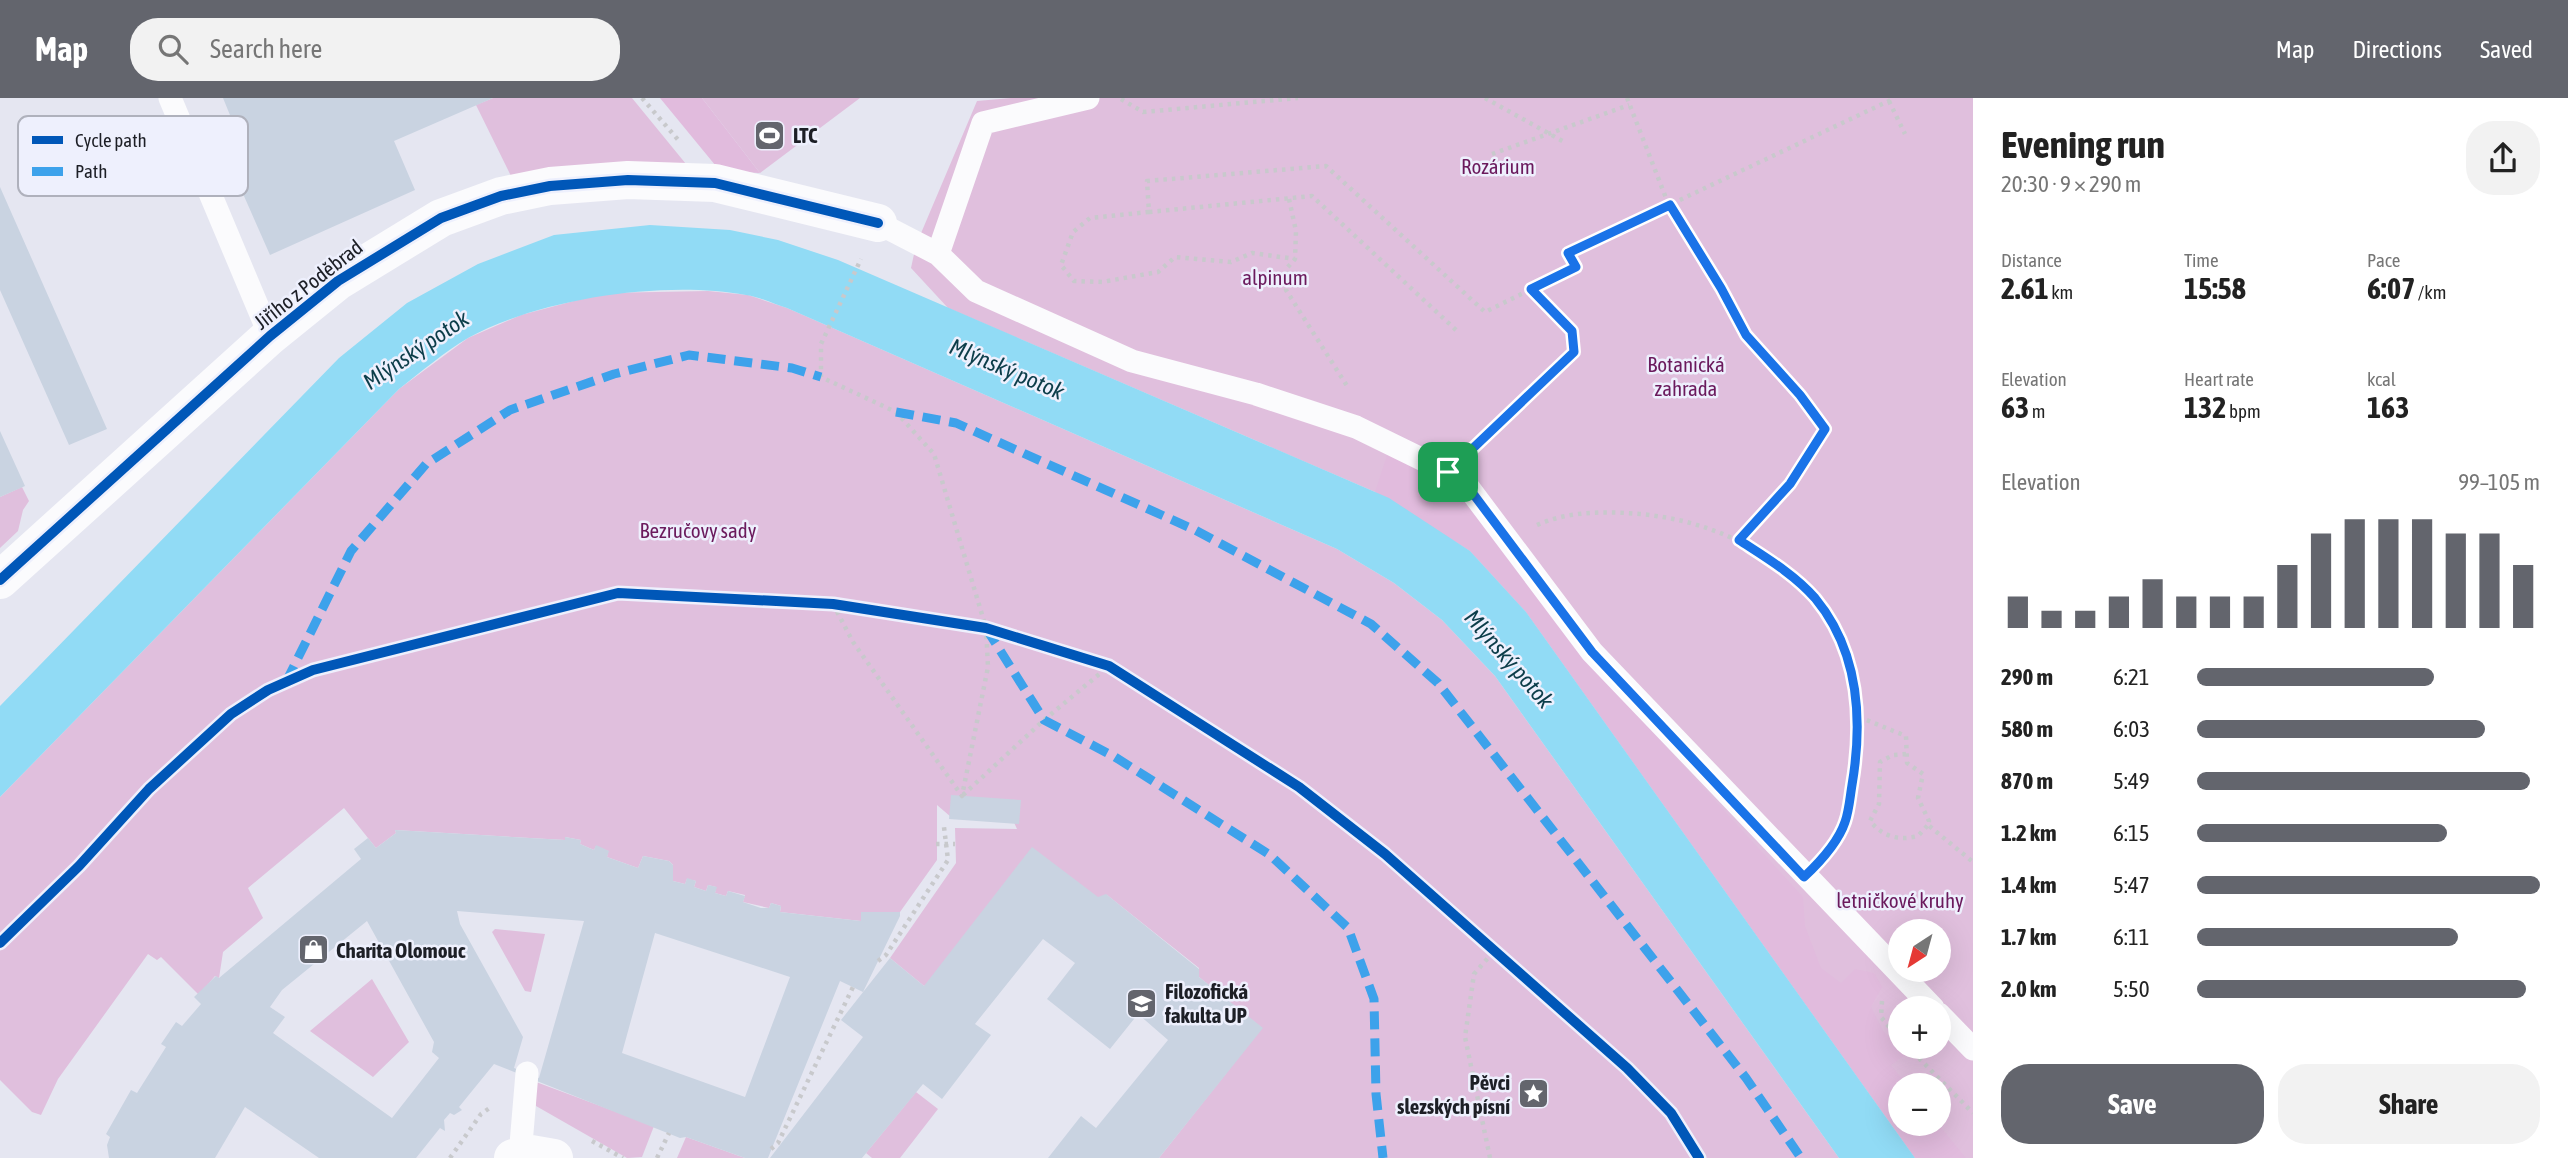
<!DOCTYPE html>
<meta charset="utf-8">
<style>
:root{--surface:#fff;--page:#f2f2f2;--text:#222;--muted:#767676;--accent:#63656d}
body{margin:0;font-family:"Asap Condensed",sans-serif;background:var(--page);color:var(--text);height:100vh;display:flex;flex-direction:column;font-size:26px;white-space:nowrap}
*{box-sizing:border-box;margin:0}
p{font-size:23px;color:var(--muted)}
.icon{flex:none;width:38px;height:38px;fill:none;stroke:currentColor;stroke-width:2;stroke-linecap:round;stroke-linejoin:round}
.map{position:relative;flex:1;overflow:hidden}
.sheet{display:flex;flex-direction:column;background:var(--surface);width:595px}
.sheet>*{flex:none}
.needle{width:46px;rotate:216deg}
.fabs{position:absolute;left:1888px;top:821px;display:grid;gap:14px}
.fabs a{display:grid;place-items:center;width:63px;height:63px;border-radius:50%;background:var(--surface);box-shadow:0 7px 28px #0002;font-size:35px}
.pin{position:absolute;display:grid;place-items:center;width:60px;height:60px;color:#fff;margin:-30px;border-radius:14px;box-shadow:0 4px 10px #0006}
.round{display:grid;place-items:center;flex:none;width:74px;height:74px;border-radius:28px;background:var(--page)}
.head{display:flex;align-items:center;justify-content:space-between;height:119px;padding:0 28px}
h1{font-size:38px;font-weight:700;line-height:52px}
.stats{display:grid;grid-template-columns:repeat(3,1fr);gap:10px;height:119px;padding:7px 28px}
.stats div{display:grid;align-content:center}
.stats b{font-size:30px;font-weight:700}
.stats small{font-size:19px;font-weight:400}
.stats p{font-size:19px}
.chart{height:196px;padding:14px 28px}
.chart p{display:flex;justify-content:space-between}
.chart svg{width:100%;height:126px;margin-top:7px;stroke:var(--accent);stroke-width:6}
.action{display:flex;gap:14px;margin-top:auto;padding:14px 28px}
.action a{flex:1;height:80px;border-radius:28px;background:var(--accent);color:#fff;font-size:28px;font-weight:700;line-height:80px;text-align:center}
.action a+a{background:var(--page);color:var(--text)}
ul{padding:0 28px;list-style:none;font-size:23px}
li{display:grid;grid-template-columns:112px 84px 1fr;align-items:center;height:52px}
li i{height:18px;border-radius:9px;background:var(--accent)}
header{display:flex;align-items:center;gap:42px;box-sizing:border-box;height:98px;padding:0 35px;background:var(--accent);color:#fff}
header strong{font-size:33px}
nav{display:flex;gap:38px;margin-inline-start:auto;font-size:24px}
.search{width:490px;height:63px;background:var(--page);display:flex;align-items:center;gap:18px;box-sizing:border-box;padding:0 24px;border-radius:28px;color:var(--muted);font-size:26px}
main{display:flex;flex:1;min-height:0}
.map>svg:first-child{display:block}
</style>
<header>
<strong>Map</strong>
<div class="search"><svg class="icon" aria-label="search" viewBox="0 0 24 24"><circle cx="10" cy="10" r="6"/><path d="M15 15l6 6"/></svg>Search here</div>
<nav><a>Map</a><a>Directions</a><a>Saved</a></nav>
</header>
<main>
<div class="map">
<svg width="1973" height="1060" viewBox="0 0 1973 1060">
<rect width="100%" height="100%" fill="#e5e6f1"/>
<path fill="#e0bfdd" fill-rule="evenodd" d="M493,0H632L686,66L512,80L476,7Z
M702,0H860L760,75Z
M1011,0H1973V1060H1915L1526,514L1470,453L1389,400L948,210L911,170L916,147L977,3ZM1900,833H1939V872H1900ZM1900,910H1939V948H1900ZM1900,987H1939V1026H1900Z
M708,193L748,197L787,210L1337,451L1394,485L1442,522L1495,578L1839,1060H1159L1262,930L1199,879V870L1107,797L924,888L890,860L956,765L955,730L1017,731L1012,720L951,719L937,707V762L900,814H862L861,823L780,814L781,808L771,805L769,810L743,804L745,797L728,793L726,798L715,795L716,789L708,787L706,793L694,789L696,783L687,781L685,786L673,783V767L669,763L643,758L638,770L607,759L608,753L596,748L594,752L580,746L581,742L565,739V742L395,732L396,735L376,750L344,710L248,790L263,820L223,854L219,880L215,878L199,897L161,859L157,862L148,856L58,981L41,1017L32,1014L0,982V699L399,291L468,240L521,217L604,195Z
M22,389L29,403L23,412L18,433L0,450V399Z
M495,831L545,836L531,894L525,893L492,834Z
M372,881L409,944L373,979L310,933Z
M536,984L654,1028L642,1059L627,1060L536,1008Z
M916,994L938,1011L900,1060H872L866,1055Z
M686,1039L745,1060H677Z"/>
<path fill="#e1bbdd" d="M660,0H702L760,75L720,73Z
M1388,354L1465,396L1584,559L1803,799L1805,828L1821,870L1841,885L1855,871L1874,875L1882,889L1871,909L1883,933L1907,956L1891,967L1907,987H1900V1026H1938L1966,1060H1915L1526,514L1470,453L1375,394Z"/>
<path fill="#91dbf5" d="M650,127L730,132L778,142L838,162L1389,400L1470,453L1526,514L1915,1060H1839L1495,578L1442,522L1394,485L1337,451L787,210C774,206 760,199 746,197C664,182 541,200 468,240C444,254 421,274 399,291L0,699V608L339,260L407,205L478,166L554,137Z"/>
<path fill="#c9d3e1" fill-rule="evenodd" d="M223,0H493L394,43L415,92L270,157L214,30L232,22Z
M0,89L107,331L69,347L0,192Z
M0,333L25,388L0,399Z
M951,697L1021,702L1019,726L949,721Z
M395,732L565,742V739L581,742L580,746L594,752L596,747L609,753L607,759L638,770L643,758L669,763L673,767V783L685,786L687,780L696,783L694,789L706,793L708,787L717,789L715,795L726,798L728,793L745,798L743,804L761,810H769L771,805L781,808L780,814L861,823V814H900V818L863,894L840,883L768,1060H745L686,1039L680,1040L494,966L459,1009L462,1012L454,1017L450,1015L444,1022L445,1033L440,1030L416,1060H319L245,1009L215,1060H109L107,1047L110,1039L106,1036L131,992L137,995L166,949L161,946L176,924L182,928L201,906L194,899L216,878L219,880L361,761L354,751L368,740L376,750L396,735ZM457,813L584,823L539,980L514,970L523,939L460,826ZM367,823L434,944L432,954L439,960L392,1020L273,935L285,919L270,909L282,892ZM655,835L790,879L745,999L622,955Z
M1032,749L1098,799L1106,796L1199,871V879L1263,930L1159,1060H1048L1081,1018L1096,1030L1168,942L1138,916L1110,951L1047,901L1075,865L1043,841L975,926L991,937L942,1001L923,986L862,1060H770L863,939L841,922L890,860L924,888Z"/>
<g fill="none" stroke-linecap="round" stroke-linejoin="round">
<path stroke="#c8c9cc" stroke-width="4.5" stroke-dasharray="3.5 5" stroke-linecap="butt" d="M642,0L680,44
M1485,0L1566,45
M1627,0L1666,100L1722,190L1746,238L1800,297L1825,331L1790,386L1739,442
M1121,1L1143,14L1298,0
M1889,3L1905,36
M1492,56L1629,7
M1289,101L1296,133L1295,161L1287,170L1286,192L1349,291
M1149,114L1090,120L1073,134L1061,167L1074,183L1102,184L1158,174L1175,159L1231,164L1252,155L1295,161
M1456,232L1312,98L1149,114L1147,83L1326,68L1485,214L1576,169L1568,155L1895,0
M1472,352L1574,254L1572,233L1531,191
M1537,427C1569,413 1605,413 1640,416C1769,428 1867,517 1857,652C1855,674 1853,705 1845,725C1841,735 1833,744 1828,752
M833,506L853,544L962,698L988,569L986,530L934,356L896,314L821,279V246L861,161
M1859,619L1906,638L1907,665L1923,676L1918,700L1929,723L1928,727L1973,764
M1906,656L1893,657L1880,664L1879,706L1870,723C1883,739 1899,743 1918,738L1928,727
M963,697L1044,622L1109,568
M936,746H955
M878,863L886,857L948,762L944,729
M1882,903L1881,919L1900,942
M1907,948L1973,1015
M592,1043L623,1060
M771,1051L778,1045L853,889
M450,1060L481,1016L491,1009
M657,1060L669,1035
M1490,1060L1465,939L1474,876L1494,853"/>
<path stroke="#fbfbfd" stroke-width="23" d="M170,0L270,238
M1088,0L983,25L938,156L976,193L1132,263L1256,296L1356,329L1448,374L1468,389L1592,554L1933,910
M878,125L938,156
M1939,916L1973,951
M520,1058L527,975"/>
<path stroke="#fbfbfd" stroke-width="38" d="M0,482L270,238L338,183L441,120L501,98L550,88L628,82L715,85L878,125
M513,1060L531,1056L554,1060"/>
<path stroke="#3da2eb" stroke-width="9" stroke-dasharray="18 9" stroke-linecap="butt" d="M896,314L956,325L1195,432L1371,526L1438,585L1746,980L1801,1060
M986,530L1044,622L1115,659L1270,757L1348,830L1374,901L1376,996L1383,1060
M286,584L351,453L426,366L510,312L614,276L689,257L792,270L821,279"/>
<defs>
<path id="cycleway" d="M0,482L270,238L338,183L441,120L501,98L550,88L628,82L715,85L878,125
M0,845L79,768L149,691L231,616L268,592L313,572L618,495L833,506L986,530L1109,568L1299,689L1385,756L1627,970L1671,1015L1699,1060"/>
</defs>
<use href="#cycleway" stroke="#eef0fd" stroke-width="15"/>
<use href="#cycleway" stroke="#0057b8" stroke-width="10"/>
</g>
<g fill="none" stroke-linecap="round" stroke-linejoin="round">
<defs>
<path id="route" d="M1670,107L1721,190L1746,237L1800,297L1825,331L1790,386L1739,442C1765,459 1794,476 1815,500C1859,553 1863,622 1852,687C1850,699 1849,713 1845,724C1838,745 1820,764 1804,779L1592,554L1468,389L1448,374L1574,254L1572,233L1531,191L1576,169L1568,155Z"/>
</defs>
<use href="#route" stroke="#fff" stroke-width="14"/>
<use href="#route" stroke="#1a73e8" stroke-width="9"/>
</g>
<defs>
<symbol id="stadium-square" viewBox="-11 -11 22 22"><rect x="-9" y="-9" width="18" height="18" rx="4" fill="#63656d" stroke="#eef0fd"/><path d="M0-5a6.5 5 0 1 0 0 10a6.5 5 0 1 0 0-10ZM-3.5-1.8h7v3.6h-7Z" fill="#fff"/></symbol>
<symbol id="shop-square" viewBox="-11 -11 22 22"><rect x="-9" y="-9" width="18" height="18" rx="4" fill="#63656d" stroke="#eef0fd"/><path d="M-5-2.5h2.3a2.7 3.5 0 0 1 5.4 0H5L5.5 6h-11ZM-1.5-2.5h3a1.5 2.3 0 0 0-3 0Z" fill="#fff"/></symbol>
<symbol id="university-square" viewBox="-11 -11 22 22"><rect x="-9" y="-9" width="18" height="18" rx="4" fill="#63656d" stroke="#eef0fd"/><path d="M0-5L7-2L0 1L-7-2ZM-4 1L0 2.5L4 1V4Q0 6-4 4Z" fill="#fff"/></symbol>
<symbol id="sight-square" viewBox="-11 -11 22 22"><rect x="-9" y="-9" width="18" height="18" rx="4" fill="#63656d" stroke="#eef0fd"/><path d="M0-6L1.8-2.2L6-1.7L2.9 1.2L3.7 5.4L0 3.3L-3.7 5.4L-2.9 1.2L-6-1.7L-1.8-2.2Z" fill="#fff"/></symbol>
</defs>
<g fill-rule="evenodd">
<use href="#stadium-square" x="752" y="20" width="35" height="35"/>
<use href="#shop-square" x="296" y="834" width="35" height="35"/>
<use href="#university-square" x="1124" y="888" width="35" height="35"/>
<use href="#sight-square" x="1516" y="978" width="35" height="35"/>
</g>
<g text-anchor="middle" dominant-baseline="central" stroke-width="5" stroke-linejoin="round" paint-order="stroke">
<g font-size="21" font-weight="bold" fill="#1d1f26" stroke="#eef0fd" text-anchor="start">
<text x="793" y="37">LTC</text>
<text x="336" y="852">Charita Olomouc</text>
<text x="1165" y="893">Filozofická<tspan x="1165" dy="24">fakulta UP</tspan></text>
<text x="1510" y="984" text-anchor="end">Pěvci<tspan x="1510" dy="24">slezských písní</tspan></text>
</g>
<g font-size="21" fill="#6b1a5d" stroke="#eef0fd">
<text x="1498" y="68">Rozárium</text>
<text x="1275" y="179">alpinum</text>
<text x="1686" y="266">Botanická<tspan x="1686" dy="24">zahrada</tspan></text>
<text x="698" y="432">Bezručovy sady</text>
<text x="1900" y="802">letničkové kruhy</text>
</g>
<g font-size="21" fill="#1d1f26" stroke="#eef0fd">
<text transform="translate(308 186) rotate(-38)">Jiřího z Poděbrad</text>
</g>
<g font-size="23" font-style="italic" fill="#0c3d4a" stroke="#eef0fd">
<text transform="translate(416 252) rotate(-34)">Mlýnský potok</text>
<text transform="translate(1007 271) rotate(23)">Mlýnský potok</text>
<text transform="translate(1509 561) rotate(49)">Mlýnský potok</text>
</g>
</g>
<rect x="18" y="18" width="230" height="80" rx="10" fill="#eef0fd" stroke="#afb1bc" stroke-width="2"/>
<rect x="32" y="38" width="31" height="8" fill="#0057b8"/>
<rect x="32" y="69" width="31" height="9" fill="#3da2eb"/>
<g font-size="19" fill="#1d1f26">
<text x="75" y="49">Cycle path</text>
<text x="75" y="80">Path</text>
</g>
</svg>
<div class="fabs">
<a><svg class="needle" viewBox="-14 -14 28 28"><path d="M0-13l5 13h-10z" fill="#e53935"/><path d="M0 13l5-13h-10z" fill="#767676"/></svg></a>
<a>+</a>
<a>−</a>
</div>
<div class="pin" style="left:1448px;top:374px;background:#1e9e55"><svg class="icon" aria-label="arrive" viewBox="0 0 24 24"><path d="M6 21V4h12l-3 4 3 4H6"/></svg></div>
</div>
<section class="sheet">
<div class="head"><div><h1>Evening run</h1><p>20:30 · 9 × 290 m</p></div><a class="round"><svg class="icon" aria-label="share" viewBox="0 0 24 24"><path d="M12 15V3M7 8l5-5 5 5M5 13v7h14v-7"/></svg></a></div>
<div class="stats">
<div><p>Distance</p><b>2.61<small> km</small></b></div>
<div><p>Time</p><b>15:58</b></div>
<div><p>Pace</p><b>6:07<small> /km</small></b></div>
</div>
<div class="stats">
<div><p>Elevation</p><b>63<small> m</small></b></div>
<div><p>Heart rate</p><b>132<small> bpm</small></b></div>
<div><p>kcal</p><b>163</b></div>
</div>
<div class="chart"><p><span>Elevation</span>99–105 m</p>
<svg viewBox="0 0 160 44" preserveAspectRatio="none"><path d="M5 44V33M15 44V38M25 44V38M35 44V33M45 44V27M55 44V33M65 44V33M75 44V33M85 44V22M95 44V11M105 44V6M115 44V6M125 44V6M135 44V11M145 44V11M155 44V22"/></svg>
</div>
<ul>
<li><b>290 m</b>6:21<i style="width:69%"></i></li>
<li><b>580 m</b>6:03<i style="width:84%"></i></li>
<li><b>870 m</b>5:49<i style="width:97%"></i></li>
<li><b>1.2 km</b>6:15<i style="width:73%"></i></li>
<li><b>1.4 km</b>5:47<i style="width:100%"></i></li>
<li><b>1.7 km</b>6:11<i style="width:76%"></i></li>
<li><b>2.0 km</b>5:50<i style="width:96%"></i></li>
</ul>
<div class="action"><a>Save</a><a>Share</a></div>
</section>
</main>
